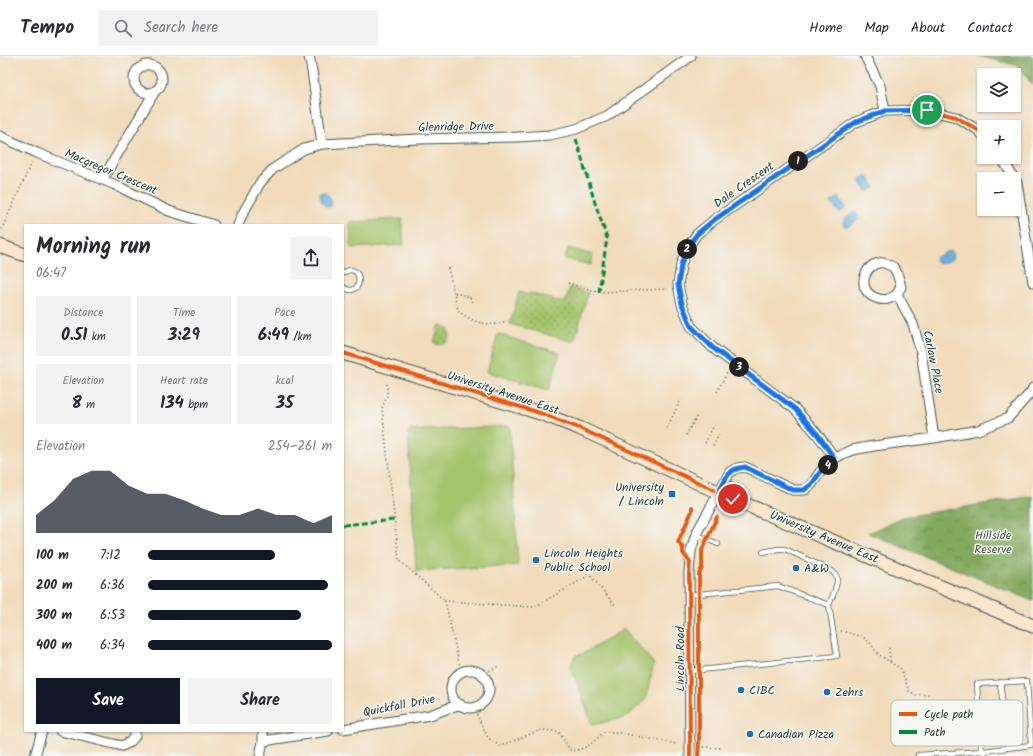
<!DOCTYPE html>
<meta charset="utf-8">
<style>
:root{--surface:#fff;--page:#f2f2f3;--text:#2b2b33;--muted:#7c7c81;--line:#e1e1e2;--accent:#111827}
body{margin:0;font-family:Kalam,sans-serif;background:var(--page);color:var(--text);height:100vh;display:flex;flex-direction:column;font-size:15px;white-space:nowrap}
*{box-sizing:border-box;margin:0}
p{font-size:13px;color:var(--muted)}
.icon{flex:none;width:22px;height:22px;fill:none;stroke:currentColor;stroke-width:2;stroke-linecap:round;stroke-linejoin:round}
.map{position:relative;flex:1;overflow:hidden}
.panel{position:absolute;left:24px;top:168px;width:320px;height:508px;display:flex;flex-direction:column;background:var(--surface);border-radius:0px;box-shadow:0 1px 3px #0004}
.panel>*{flex:none}
.controls{position:absolute;left:977px;top:12px;display:grid;gap:8px}
.controls a{display:grid;place-items:center;width:44px;height:44px;border-radius:0px;background:var(--surface);box-shadow:0 1px 3px #0004;font-size:20px}
.pin{position:absolute;display:grid;place-items:center;width:34px;height:34px;color:#fff;margin:-17px;border:2px solid #fff;border-radius:50%;box-shadow:0 1px 4px #0007}
.km{position:absolute;width:20px;height:20px;margin:-10px;border-radius:50%;background:#222;color:#fff;font-size:11px;line-height:20px;text-align:center}
.round{display:grid;place-items:center;flex:none;width:42px;height:42px;border-radius:0px;background:var(--page)}
.summary{display:flex;align-items:center;justify-content:space-between;height:68px;padding:0 12px}
h1{font-size:22px;font-weight:700;line-height:30px}
.metrics{display:grid;grid-template-columns:repeat(3,1fr);gap:6px;height:68px;padding:4px 12px}
.metrics div{display:grid;align-content:center;border-radius:0px;background:var(--page);text-align:center}
.metrics b{font-size:17px;font-weight:700}
.metrics small{font-size:11px;font-weight:400}
.metrics p{font-size:11px}
.chart{height:112px;padding:8px 12px}
.chart p{display:flex;justify-content:space-between}
.chart svg{width:100%;height:72px;margin-top:4px;fill:var(--accent);opacity:.7}
.action{display:flex;gap:8px;margin-top:auto;padding:8px 12px}
.action a{flex:1;height:46px;border-radius:0px;background:var(--accent);color:#fff;font-size:16px;font-weight:700;line-height:46px;text-align:center}
.action a+a{background:var(--page);color:var(--text)}
ul{padding:0 12px;list-style:none;font-size:13px}
li{display:grid;grid-template-columns:64px 48px 1fr;align-items:center;height:30px}
li i{height:10px;border-radius:5px;background:var(--accent)}
header{display:flex;align-items:center;gap:24px;box-sizing:border-box;height:56px;padding:0 20px;background:var(--surface);border-bottom:1px solid var(--line)}
header strong{font-size:19px}
nav{display:flex;gap:22px;margin-inline-start:auto;font-size:14px}
.search{width:280px;height:36px;background:var(--page);display:flex;align-items:center;gap:10px;box-sizing:border-box;padding:0 14px;border-radius:0px;color:var(--muted);font-size:15px}
.map>svg:first-child{display:block}
</style>
<header>
<strong>Tempo</strong>
<div class="search"><svg class="icon" aria-label="search" viewBox="0 0 24 24"><circle cx="10" cy="10" r="6"/><path d="M15 15l6 6"/></svg>Search here</div>
<nav><a>Home</a><a>Map</a><a>About</a><a>Contact</a></nav>
</header>
<div class="map">
<svg width="1033" height="700" viewBox="0 0 1033 700">
<defs>
<pattern id="green-dots" width="8" height="8" patternUnits="userSpaceOnUse"><rect width="8" height="8" fill="#a4c36b"/><path d="M2 2h.1M6 6h.1" fill="none" stroke="#85a059" stroke-width="1.8" stroke-linecap="round"/></pattern>
<pattern id="forest-crowns" width="20" height="18" patternUnits="userSpaceOnUse"><rect width="20" height="18" fill="#83a95f"/><path d="M2 6a3 3 0 1 1 6 0M12 15a3 3 0 1 1 6 0" fill="none" stroke="#6b8b4f"/></pattern>
<pattern id="water-ripples" width="26" height="14" patternUnits="userSpaceOnUse"><rect width="26" height="14" fill="#6cb2e2"/><path d="M2 4q2-2 4 0t4 0M15 11q2-2 4 0t4 0" fill="none" stroke="#5892b8"/></pattern>
</defs>
<rect width="100%" height="100%" fill="#f6f6f2"/>
<filter id="ink" filterUnits="userSpaceOnUse"><feTurbulence type="fractalNoise" baseFrequency=".025" numOctaves="2"/><feDisplacementMap in="SourceGraphic" scale="8" xChannelSelector="R" yChannelSelector="G"/><feConvolveMatrix kernelMatrix="1 2 1 2 8 2 1 2 1" color-interpolation-filters="sRGB"/></filter>
<filter id="wash" filterUnits="userSpaceOnUse"><feTurbulence type="fractalNoise" baseFrequency=".012" numOctaves="4" result="noise"/><feDisplacementMap in="SourceGraphic" scale="16" xChannelSelector="R" yChannelSelector="G"/><feGaussianBlur stdDeviation="0.9" result="paint"/><feColorMatrix in="noise" values="0 0 0 0 0 0 0 0 0 0 0 0 0 0 0 0 0 1.4 0 .05"/><feComposite in="paint" operator="in"/></filter>
<g filter="url(#wash)">
<rect width="100%" height="100%" fill="#f1dbbb"/>
<path fill="url(#green-dots)" stroke="#628050" d="M568,192L593,199L591,209L565,203Z
M570,231L588,237L574,286L510,268L519,236L529,239V237L565,247Z
M442,269L448,272L450,281L446,287L439,289L434,287L439,270Z"/>
<path fill="url(#forest-crowns)" stroke="#51734a" d="M977,0H1033V30L1019,10Z
M1033,440V545L868,477L902,461Z"/>
<path fill="#a4c36b" stroke="#628050" d="M402,163L404,189L351,192L350,166Z
M498,278L560,297L549,334L487,316Z
M510,370L518,509L416,515L408,375Z
M624,573L654,608L645,644L627,661L592,669L577,625L570,612L575,600L583,598Z"/>
<path fill="url(#water-ripples)" stroke="#46788b" d="M867,119L875,131L868,136L859,124Z
M323,136C328,137 333,145 331,150L329,151C322,151 321,144 320,138Z
M839,141L846,152L839,157L831,146Z
M854,156L857,158L859,163L849,170H845L843,168L844,164Z
M949,195L951,196L953,199L952,203L940,208H938L935,204L936,201Z"/>
</g>
<g filter="url(#ink)">
<g fill="none" stroke-linecap="round" stroke-linejoin="round">
<defs>
<path id="service" d="M343,217C364,203 364,245 343,231
M696,478L718,488
M763,496L778,493H785L832,515C834,517 837,519 837,523C838,529 831,543 829,549
M689,539L778,530L829,549L837,600C788,605 739,610 690,615
M1000,626L1008,692
M918,699L984,695L1031,689L1027,625L977,628L981,690L986,700"/>
<path id="minor" d="M309,0L312,15L322,88
M865,0L880,30L885,55
M134 23a14 14 0 1 1 28 0a14 14 0 1 1-28 0Z
M0,80L37,97L113,128L169,155L214,169
M1001,101L1017,127L1033,226
M102,124L154,37
M238,169L242,159L260,127L273,113L304,93L322,88L419,83L518,81L550,79L576,73L607,60L691,0
M897,238C890,244 884,245 876,242C852,233 868,200 887,208C888,209 892,210 893,211C898,216 899,224 901,231L897,238L913,268L921,296L934,382
M835,402L818,379L795,353L713,292L691,270L682,248L678,229L681,209L687,192L697,178L714,164L856,66L885,55L927,54L956,61L978,74L984,80
M451 633a19 19 0 1 1 38 0a19 19 0 1 1-38 0Z
M343,673L430,659L460,648
M60,675L122,690L130,686L135,680V675
M263,685L328,675
M35,700L42,675
M260,700L263,685V675
M690,700L689,516L691,495L696,478L730,416L737,412L745,411L793,434H805L812,428L821,415L835,402L852,394L874,390L934,382L978,374L1008,362L1031,336L1033,332"/>
<path id="secondary" d="M0,190L25,199
M343,297L540,357L579,372L733,443L1033,570"/>
</defs>
<use href="#service" stroke="#3e5548" stroke-width="6"/>
<use href="#minor" stroke="#3e5548" stroke-width="11"/>
<use href="#secondary" stroke="#3e5548" stroke-width="15"/>
<path stroke="#3e5548" stroke-width="1.5" stroke-dasharray="1 3" stroke-linecap="butt" d="M0,177L33,104
M448,212L458,254C466,262 479,268 491,268C496,269 502,266 507,265
M568,227L599,236L667,233
M455,237L470,241L472,247
M343,250L346,240
M387,328V340L382,352L399,504L445,545
M717,336L728,315
M667,372L681,343
M686,379L697,360
M705,387L714,369
M713,390L720,376
M841,575L863,581L870,587L878,598L901,613L909,635L916,639L931,638
M889,592L890,605
M461,616L445,545L534,551L590,519L615,549
M482,618L499,610
M473,651L488,682L500,690L541,674L558,675L571,695C589,692 591,688 604,676H615L677,688
M703,691L722,692"/>
<use href="#service" stroke="#fff" stroke-width="4.5"/>
<use href="#minor" stroke="#fff" stroke-width="9"/>
<use href="#secondary" stroke="#fbe5cf" stroke-width="13"/>
<path stroke="#00873e" stroke-width="3" stroke-dasharray="6 3" stroke-linecap="butt" d="M576,83L595,147L607,182L599,236
M343,469L394,464"/>
<defs>
<path id="cycleway" d="M343,297L540,357L579,372L719,436
M835,402L818,379L795,353L713,292L691,270L682,248L678,229L681,209L687,192L697,178L714,164L856,66L885,55L927,54L956,61L978,74L984,80
M690,700L689,516L690,506L683,497V492L678,486L692,455V451
M698,700L699,685V518L702,512V494L717,461"/>
</defs>
<use href="#cycleway" stroke="#f6f6f2" stroke-width="6"/>
<use href="#cycleway" stroke="#e8590c" stroke-width="4"/>
</g>
</g>
<g fill="none" stroke-linecap="round" stroke-linejoin="round" filter="url(#ink)">
<defs>
<path id="route" d="M733,443L719,436C726,422 727,413 745,411L793,434H804L812,428L821,415L834,402L818,379L795,353L713,292L691,270L682,248L678,229L681,209L687,192L697,178L714,164L856,66L885,55L927,54"/>
</defs>
<use href="#route" stroke="#fff" stroke-width="8"/>
<use href="#route" stroke="#1a73e8" stroke-width="5"/>
</g>
<g fill="#1f6fb2" stroke="#f6f6f2" stroke-width="1.5">
<rect x="668" y="434" width="8" height="8" rx="2"/>
<circle cx="536" cy="504" r="4"/>
<circle cx="796" cy="512" r="4"/>
<circle cx="741" cy="634" r="4"/>
<circle cx="827" cy="636" r="4"/>
<circle cx="750" cy="678" r="4"/>
</g>
<g text-anchor="middle" dominant-baseline="central" stroke-width="3" stroke-linejoin="round" paint-order="stroke">
<g font-size="12" fill="#1f3d34" stroke="#f6f6f2">
<text transform="translate(456 71) rotate(-1)">Glenridge Drive</text>
<text transform="translate(111 116) rotate(23)">Macgregor Crescent</text>
<text transform="translate(744 129) rotate(-35)">Dale Crescent</text>
<text transform="translate(933 306) rotate(79)">Carlaw Place</text>
<text transform="translate(503 337) rotate(18)">University Avenue East</text>
<text transform="translate(824 481) rotate(23)">University Avenue East</text>
<text transform="translate(680 603) rotate(-90)">Lincoln Road</text>
<text transform="translate(399 650) rotate(-11)">Quickfall Drive</text>
</g>
<g font-size="12" fill="#1f3d34" stroke="#f6f6f2" text-anchor="start">
<text x="664" y="431" text-anchor="end">University<tspan x="664" dy="14">/ Lincoln</tspan></text>
<text x="544" y="497">Lincoln Heights<tspan x="544" dy="14">Public School</tspan></text>
<text x="804" y="512">A&amp;W</text>
<text x="749" y="634">CIBC</text>
<text x="835" y="636">Zehrs</text>
<text x="758" y="678">Canadian Pizza</text>
</g>
<g font-size="12" fill="#405e42" stroke="#f6f6f2">
<text x="993" y="479">Hillside<tspan x="993" dy="14">Reserve</tspan></text>
</g>
</g>
<rect x="891" y="644" width="132" height="46" rx="6" fill="#f6f6f2" stroke="#b6beb9" stroke-width="1"/>
<rect x="899" y="656" width="18" height="4" fill="#e8590c"/>
<rect x="899" y="674" width="18" height="4" fill="#00873e"/>
<g font-size="11" fill="#1f3d34">
<text x="924" y="662">Cycle path</text>
<text x="924" y="680">Path</text>
</g>
</svg>
<div class="controls">
<a><svg class="icon" aria-label="layers" viewBox="0 0 24 24"><path d="M12 4l9 5-9 5-9-5zM3 14l9 5 9-5"/></svg></a>
<a>+</a>
<a>−</a>
</div>
<div class="pin" style="left:927px;top:54px;background:#1e9e55"><svg class="icon" aria-label="arrive" viewBox="0 0 24 24"><path d="M6 21V4h12l-3 4 3 4H6"/></svg></div>
<div class="pin" style="left:733px;top:443px;background:#d93025"><svg class="icon" aria-label="check" viewBox="0 0 24 24"><path d="M5 12l5 5 9-10"/></svg></div>
<b class="km" style="left:798px;top:105px">1</b>
<b class="km" style="left:687px;top:193px">2</b>
<b class="km" style="left:739px;top:311px">3</b>
<b class="km" style="left:828px;top:409px">4</b>
<section class="panel">
<div class="summary"><div><h1>Morning run</h1><p>06:47</p></div><a class="round"><svg class="icon" aria-label="share" viewBox="0 0 24 24"><path d="M12 15V3M7 8l5-5 5 5M5 13v7h14v-7"/></svg></a></div>
<div class="metrics">
<div><p>Distance</p><b>0.51<small> km</small></b></div>
<div><p>Time</p><b>3:29</b></div>
<div><p>Pace</p><b>6:49<small> /km</small></b></div>
</div>
<div class="metrics">
<div><p>Elevation</p><b>8<small> m</small></b></div>
<div><p>Heart rate</p><b>134<small> bpm</small></b></div>
<div><p>kcal</p><b>35</b></div>
</div>
<div class="chart"><p><span>Elevation</span>254–261 m</p>
<svg viewBox="0 0 160 44" preserveAspectRatio="none"><path d="M0 44V33L10 24L20 11L30 6L40 6L50 15L60 20L70 20L80 24L90 29L100 33L110 33L120 29L130 33L140 33L150 38L160 33V44z"/></svg>
</div>
<ul>
<li><b>100 m</b>7:12<i style="width:69%"></i></li>
<li><b>200 m</b>6:36<i style="width:98%"></i></li>
<li><b>300 m</b>6:53<i style="width:83%"></i></li>
<li><b>400 m</b>6:34<i style="width:100%"></i></li>
</ul>
<div class="action"><a>Save</a><a>Share</a></div>
</section>
</div>
